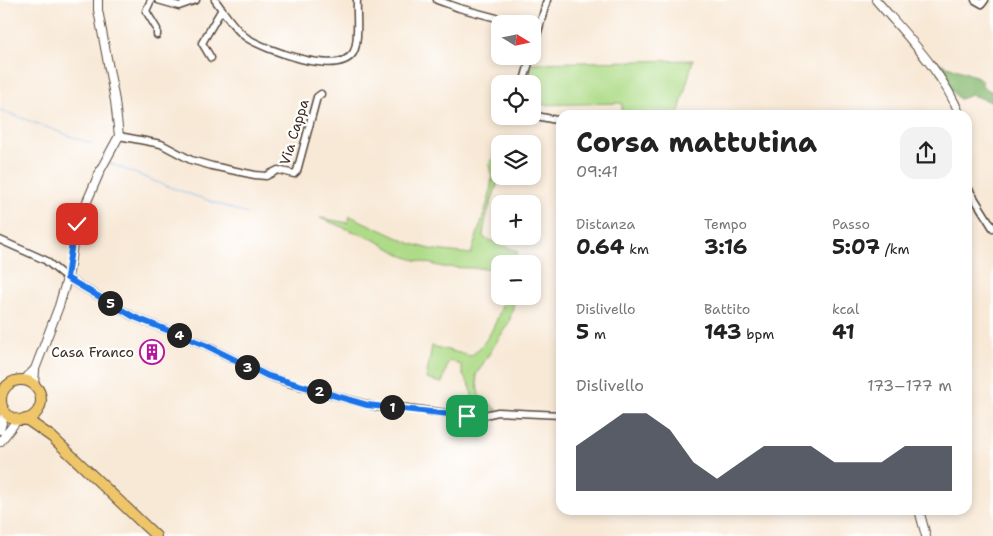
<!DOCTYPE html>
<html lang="it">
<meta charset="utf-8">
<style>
:root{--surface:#fff;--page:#f2f2f2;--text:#222;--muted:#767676;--accent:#111827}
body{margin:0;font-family:"Shantell Sans",sans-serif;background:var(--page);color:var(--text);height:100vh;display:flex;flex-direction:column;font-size:19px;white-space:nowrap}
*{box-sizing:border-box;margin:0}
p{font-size:16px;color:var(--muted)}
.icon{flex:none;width:28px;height:28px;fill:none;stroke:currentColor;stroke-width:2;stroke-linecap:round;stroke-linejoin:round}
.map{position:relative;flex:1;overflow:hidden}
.sheet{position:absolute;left:556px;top:110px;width:416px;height:405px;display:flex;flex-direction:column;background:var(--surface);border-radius:15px;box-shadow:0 2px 8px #0003}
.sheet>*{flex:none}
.needle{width:32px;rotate:100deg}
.tools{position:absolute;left:491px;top:15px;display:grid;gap:10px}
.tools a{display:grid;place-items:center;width:50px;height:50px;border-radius:10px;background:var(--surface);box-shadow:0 2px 8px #0003;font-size:25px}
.pin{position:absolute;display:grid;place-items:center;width:42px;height:42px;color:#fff;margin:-21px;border-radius:10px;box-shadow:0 2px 8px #0006}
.km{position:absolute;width:25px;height:25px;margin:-12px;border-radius:50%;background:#222;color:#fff;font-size:14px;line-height:25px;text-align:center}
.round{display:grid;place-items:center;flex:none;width:52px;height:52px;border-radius:15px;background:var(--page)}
.head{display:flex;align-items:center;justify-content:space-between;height:85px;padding:0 20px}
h1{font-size:28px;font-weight:700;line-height:38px}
.stats{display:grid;grid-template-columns:repeat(3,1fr);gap:8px;height:85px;padding:5px 20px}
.stats div{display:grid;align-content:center}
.stats b{font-size:21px;font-weight:700}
.stats small{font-size:14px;font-weight:400}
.stats p{font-size:14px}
.chart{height:140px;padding:10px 20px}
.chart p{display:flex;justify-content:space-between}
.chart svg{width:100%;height:90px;margin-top:5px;fill:var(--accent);opacity:.7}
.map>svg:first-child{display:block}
</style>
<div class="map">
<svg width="993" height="536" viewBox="0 0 993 536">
<rect width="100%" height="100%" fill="#fff"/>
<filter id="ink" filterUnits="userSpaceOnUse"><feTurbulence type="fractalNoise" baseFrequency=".02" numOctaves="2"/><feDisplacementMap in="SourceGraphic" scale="10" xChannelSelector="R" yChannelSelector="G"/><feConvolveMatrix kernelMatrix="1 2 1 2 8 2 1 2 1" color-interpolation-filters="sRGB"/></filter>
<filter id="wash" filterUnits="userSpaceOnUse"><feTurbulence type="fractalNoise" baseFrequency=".0096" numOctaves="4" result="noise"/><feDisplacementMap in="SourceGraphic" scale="20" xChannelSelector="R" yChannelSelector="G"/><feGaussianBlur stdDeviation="1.12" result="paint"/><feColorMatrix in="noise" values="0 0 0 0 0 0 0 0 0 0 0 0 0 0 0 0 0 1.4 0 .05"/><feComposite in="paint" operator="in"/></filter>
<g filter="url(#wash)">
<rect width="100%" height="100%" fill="#f8e9d7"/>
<path fill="#aedb87" stroke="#748252" d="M693,60L678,115H622V103L533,105L532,84H527L533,63Z
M497,150L500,151L498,182L486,217L483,235L484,238L517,251L518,264H500V269L443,267L415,260L403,256L377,241L320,218L348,223L350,216L412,244L434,250L471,254L489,198L492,178L489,165Z
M505,296H516L509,322L476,375L479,396L498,410L474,414L471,388L463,375L461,365L450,361L448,363L442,383L426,379L432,346L471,356C490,341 498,319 505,296Z"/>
<path fill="#8abb74" stroke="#627249" d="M928,59L978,77L982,81V87L993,92V102L971,95L960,99L958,98Z"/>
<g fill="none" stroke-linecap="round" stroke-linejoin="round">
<path stroke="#7fb6ee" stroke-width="1" d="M0,110L92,144
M109,163L164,185L247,214"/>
</g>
</g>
<g filter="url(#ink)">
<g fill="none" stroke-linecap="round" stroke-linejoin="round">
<defs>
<path id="minor" d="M151,0L146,11L157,29V35
M158,0L179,6L196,0
M215,0C224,12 234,29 247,38C266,50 338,77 353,53C360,42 356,13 357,0
M437,0L459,8L519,24
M975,0L982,4L985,0
M532,53L547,0
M211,58L202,43L222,9
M523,84L531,56
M532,115L561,121
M119,136L161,144L191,160L212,166L255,175L266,176L278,170L294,174L297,171L317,97L321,94
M968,188L993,228
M0,240L45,260L67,278L134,317L205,345L268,376L295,385L377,407L407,408L476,417L498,412L561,415"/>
<path id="tertiary" d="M876,0C906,35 943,72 960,115
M24,380L35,369L59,306L69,272L75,229L101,169L119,136L115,101L98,10V0
M34,385L35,370
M0,430L5,412
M0,442L18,419
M919,510L926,536"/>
<path id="primary" d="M1 400a20 20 0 1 1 40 0a20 20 0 1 1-40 0Z
M26,419L52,437L156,536"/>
</defs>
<use href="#minor" stroke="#57473a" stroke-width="9"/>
<use href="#tertiary" stroke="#57473a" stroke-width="10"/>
<use href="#primary" stroke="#57473a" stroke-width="12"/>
<use href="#minor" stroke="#fff" stroke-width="6"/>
<use href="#tertiary" stroke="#fff" stroke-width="8"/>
<use href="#primary" stroke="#eec569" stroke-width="10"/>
</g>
</g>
<g fill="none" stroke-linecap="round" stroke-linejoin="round" filter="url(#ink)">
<defs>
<path id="route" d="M77,224L73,234L67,278L134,317L205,345L268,376L367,405L467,416"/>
</defs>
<use href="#route" stroke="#fff" stroke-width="10"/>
<use href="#route" stroke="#1a73e8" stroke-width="6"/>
</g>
<defs>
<symbol id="building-ring" viewBox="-11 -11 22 22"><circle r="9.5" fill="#fff" stroke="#b5179e" stroke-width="1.5"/><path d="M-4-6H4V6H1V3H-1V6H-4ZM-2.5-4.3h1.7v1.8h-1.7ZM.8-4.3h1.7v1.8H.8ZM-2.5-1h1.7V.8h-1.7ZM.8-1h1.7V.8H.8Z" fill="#b5179e"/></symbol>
</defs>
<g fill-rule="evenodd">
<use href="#building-ring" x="138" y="338" width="28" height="28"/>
</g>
<g text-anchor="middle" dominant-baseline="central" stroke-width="4.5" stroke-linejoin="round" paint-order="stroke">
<g font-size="14" fill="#3b2a1e" stroke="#fff">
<text transform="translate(294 132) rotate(-73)">Via Cappa</text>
</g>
<g font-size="14" fill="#3b2a1e" stroke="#fff" text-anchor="end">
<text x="134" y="352">Casa Franco</text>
</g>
</g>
</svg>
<div class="tools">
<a><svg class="needle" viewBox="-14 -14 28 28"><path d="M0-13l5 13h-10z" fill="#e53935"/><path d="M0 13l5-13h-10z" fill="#767676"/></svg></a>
<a><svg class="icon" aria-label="locate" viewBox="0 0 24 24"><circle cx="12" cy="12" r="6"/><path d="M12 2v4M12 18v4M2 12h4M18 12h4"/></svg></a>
<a><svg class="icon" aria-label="layers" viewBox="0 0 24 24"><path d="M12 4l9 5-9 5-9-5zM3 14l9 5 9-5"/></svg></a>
<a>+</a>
<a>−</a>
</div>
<div class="pin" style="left:467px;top:416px;background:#1e9e55"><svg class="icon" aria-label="arrive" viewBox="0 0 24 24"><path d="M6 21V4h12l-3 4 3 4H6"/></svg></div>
<div class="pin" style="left:77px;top:224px;background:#d93025"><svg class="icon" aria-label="check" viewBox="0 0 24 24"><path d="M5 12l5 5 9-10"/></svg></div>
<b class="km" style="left:392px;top:407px">1</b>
<b class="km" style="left:319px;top:391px">2</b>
<b class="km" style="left:247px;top:367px">3</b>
<b class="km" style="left:179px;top:335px">4</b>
<b class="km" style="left:110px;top:303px">5</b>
<section class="sheet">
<div class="head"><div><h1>Corsa mattutina</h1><p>09:41</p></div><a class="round"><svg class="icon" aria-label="share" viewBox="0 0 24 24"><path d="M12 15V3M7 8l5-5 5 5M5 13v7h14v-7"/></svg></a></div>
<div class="stats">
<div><p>Distanza</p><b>0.64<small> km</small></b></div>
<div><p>Tempo</p><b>3:16</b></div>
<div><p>Passo</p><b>5:07<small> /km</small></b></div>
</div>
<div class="stats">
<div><p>Dislivello</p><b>5<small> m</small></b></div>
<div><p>Battito</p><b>143<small> bpm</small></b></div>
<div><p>kcal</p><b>41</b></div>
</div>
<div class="chart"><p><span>Dislivello</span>173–177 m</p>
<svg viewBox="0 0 160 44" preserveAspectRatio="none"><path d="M0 44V22L10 14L20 6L30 6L40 14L50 30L60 38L70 30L80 22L90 22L100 22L110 30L120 30L130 30L140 22L150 22L160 22V44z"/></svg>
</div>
</section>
</div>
